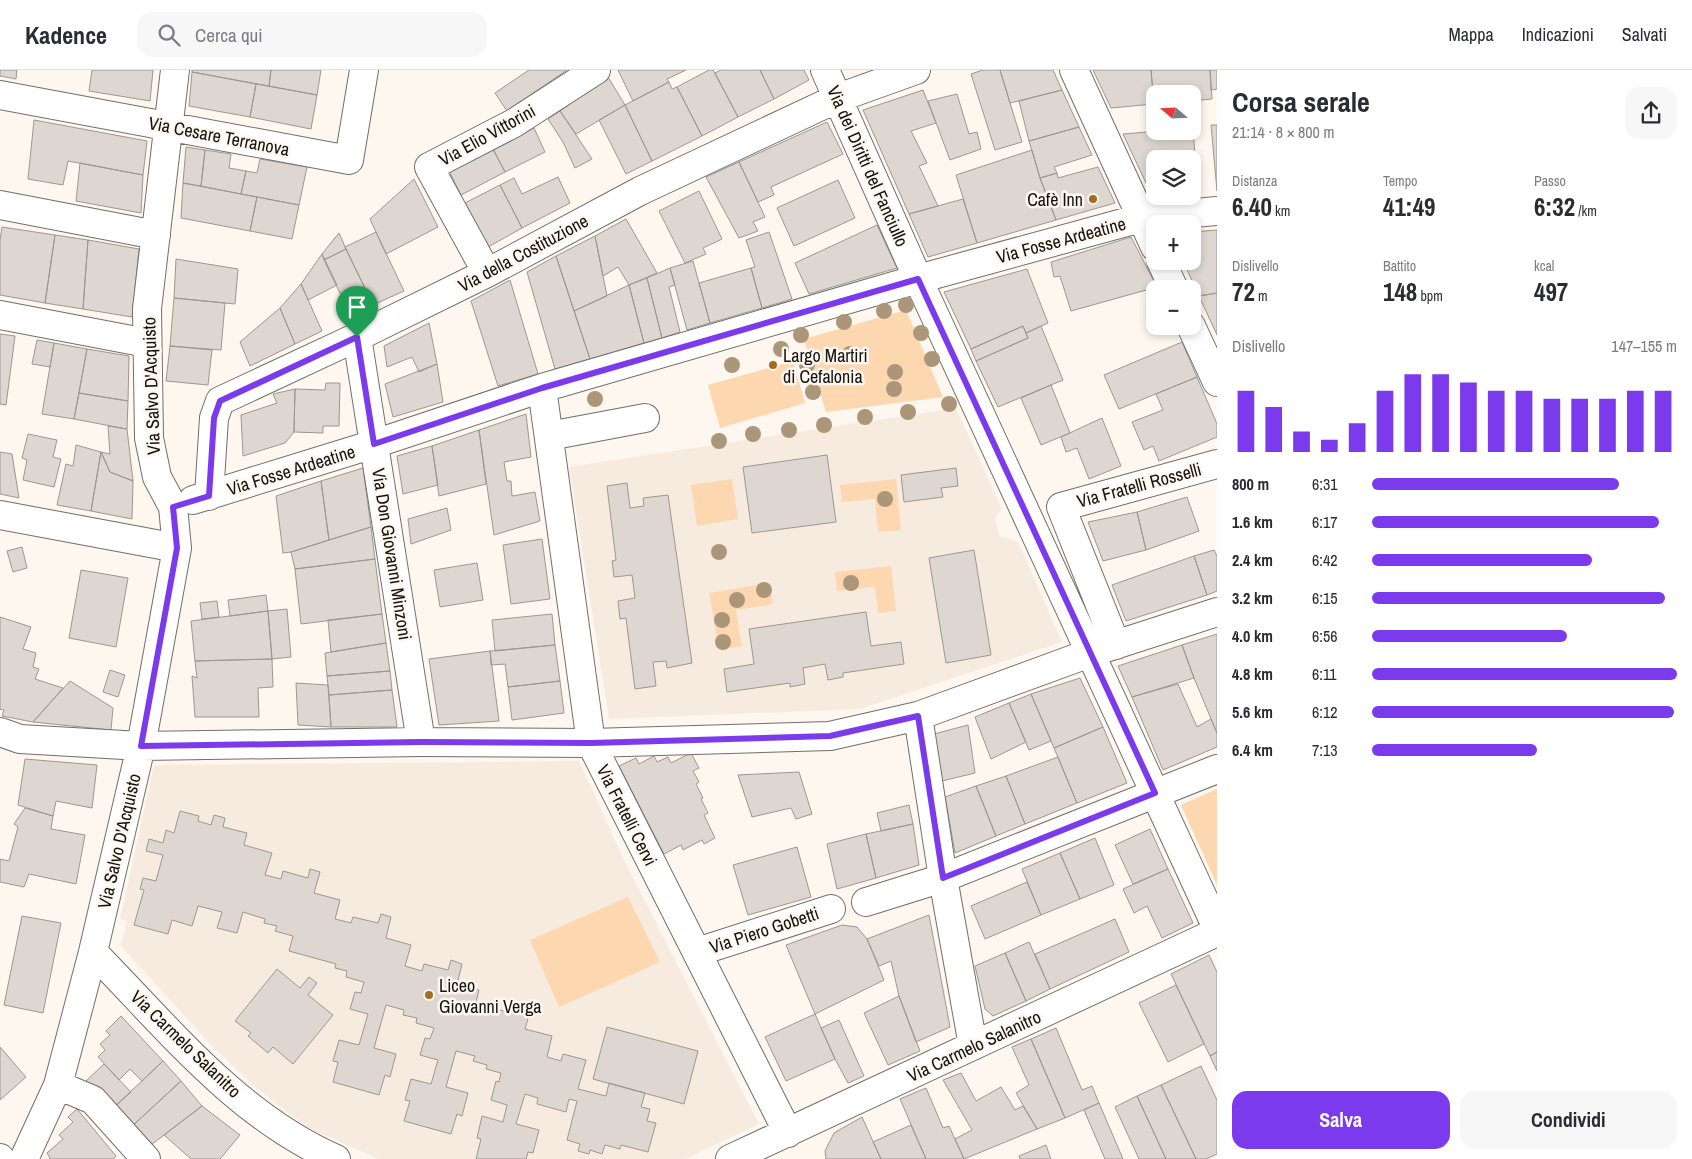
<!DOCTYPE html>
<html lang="it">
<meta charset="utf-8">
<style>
:root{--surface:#fff;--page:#f7f7f7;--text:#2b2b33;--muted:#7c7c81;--line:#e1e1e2;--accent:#7c3aed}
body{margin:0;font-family:"Archivo Narrow",sans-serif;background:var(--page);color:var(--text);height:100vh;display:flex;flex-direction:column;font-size:19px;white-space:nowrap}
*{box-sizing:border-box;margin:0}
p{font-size:16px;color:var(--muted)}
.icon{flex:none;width:28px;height:28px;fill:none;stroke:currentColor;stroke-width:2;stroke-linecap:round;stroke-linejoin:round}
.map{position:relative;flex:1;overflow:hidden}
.drawer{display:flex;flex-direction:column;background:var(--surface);width:475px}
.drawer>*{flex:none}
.needle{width:32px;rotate:289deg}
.fabs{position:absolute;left:1146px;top:15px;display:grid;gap:10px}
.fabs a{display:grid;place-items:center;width:55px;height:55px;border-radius:10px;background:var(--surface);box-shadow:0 2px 8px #0003;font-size:25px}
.pin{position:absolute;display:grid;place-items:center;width:42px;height:42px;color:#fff;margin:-51px -21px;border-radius:50% 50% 50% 0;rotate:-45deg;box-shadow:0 0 5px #0007}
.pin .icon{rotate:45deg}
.round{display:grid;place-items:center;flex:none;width:52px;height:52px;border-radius:15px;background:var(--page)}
.head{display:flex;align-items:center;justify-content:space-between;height:85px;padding:0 15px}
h1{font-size:28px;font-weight:700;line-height:38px}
.metrics{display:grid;grid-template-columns:repeat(3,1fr);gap:8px;height:85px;padding:5px 15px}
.metrics div{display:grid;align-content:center}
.metrics b{font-size:25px;font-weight:700}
.metrics small{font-size:14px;font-weight:400}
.metrics p{font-size:14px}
.chart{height:140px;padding:10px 15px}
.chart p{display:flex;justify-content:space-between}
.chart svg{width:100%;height:90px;margin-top:5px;stroke:var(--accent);stroke-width:6}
.primary-button{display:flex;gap:10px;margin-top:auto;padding:10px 15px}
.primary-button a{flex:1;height:58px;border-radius:15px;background:var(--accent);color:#fff;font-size:20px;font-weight:700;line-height:58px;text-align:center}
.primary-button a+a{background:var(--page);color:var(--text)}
ul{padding:0 15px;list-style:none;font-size:16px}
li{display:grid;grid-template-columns:80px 60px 1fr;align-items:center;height:38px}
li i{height:12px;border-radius:6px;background:var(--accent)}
header{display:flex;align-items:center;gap:30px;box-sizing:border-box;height:70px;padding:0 25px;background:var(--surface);border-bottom:1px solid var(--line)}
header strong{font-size:24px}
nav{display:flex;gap:28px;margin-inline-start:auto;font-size:18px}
.search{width:350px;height:45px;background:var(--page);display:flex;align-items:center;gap:12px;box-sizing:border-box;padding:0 18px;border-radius:15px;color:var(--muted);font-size:19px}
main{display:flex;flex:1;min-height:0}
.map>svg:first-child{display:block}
</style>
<header>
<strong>Kadence</strong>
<div class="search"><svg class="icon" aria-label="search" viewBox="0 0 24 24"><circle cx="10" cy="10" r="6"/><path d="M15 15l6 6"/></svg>Cerca qui</div>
<nav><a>Mappa</a><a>Indicazioni</a><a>Salvati</a></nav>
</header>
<main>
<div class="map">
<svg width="1217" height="1089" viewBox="0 0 1217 1089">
<rect width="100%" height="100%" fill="#fdf7f0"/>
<path fill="#f7ebdf" d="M956,338L1002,439L995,447L999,466L1018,472L1062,572L860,639L609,649L569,397Z
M579,691L624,790L759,1054L685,1089H379L308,1058L254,1016L210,974L121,876L127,851L120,849L154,695Z"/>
<path fill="#fcd7af" d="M906,240L943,327L826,342L804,269Z
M793,291L805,333L720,358L708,315Z
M732,409L738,449L697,456L691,415Z
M896,409L901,460L878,462L875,429L842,432L840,415Z
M891,496L896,541L878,543L875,517L837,521L835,502Z
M769,513L773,534L736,540L742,576L719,580L709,523Z
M1217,719V815L1181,735Z
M628,827L660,892L559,937L530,870Z"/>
<path fill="#ded7d1" stroke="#9d9791" d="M0,0H17L16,9L0,6Z
M92,0H153L150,31L89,21Z
M192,0H271L269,16L192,2Z
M271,0H321L317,25L269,16Z
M529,0H567L507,41L495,23Z
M618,0H686L667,9L669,12L633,31Z
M709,0H713L738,47L702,66L677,17Z
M721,0H760L774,29L738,47L715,3Z
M760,0H804L809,10L774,29Z
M983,0H1000L1022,72L995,80L971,4Z
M1000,0H1053L1062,20L1010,33Z
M1093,0H1151L1154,34L1111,38Z
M1151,0H1210L1212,29L1192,31V24H1155L1154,34Z
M1210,0H1217V19L1211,20Z
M192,2L256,14L250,47L189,36Z
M608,7L625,35L576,64L560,41Z
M669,12L672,19L677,17L702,66L652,91L625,35Z
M256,14L317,25L311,59L250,47Z
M923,20L936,53L911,61L927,93L919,96L938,136L909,144L863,40Z
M1062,20L1079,57L1029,71L1019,31Z
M957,24L969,64L977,62L981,79L950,90L928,31Z
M625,35L652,91L626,104L599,50Z
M560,41L592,89L575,98L563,72L548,49Z
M34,50L147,71L143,105L68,91L63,115L28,109Z
M827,52L843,84L771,117L774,125L758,132L739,92Z
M1211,55H1217V121Z
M1079,57L1092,85L1054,97L1057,103L1040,108L1029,71Z
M534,58L545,82L505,102L493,79Z
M1193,59L1198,124L1192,125V89H1155V126H1173L1153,128L1123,64L1159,61H1192Z
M186,77L205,80L201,116L183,113Z
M493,79L505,102L461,125L449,101Z
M205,80L231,84L229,98L246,101L241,124L201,116Z
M1032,80L1040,108L1056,150L977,173L956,105Z
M260,89L307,97L299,135L241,124L246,101L257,103Z
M739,92L765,147L753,152L758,161L739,168L706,107Z
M80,93L143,105L141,143L76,131Z
M1098,97L1115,133L1056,150L1040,108L1057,103L1058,108Z
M558,107L570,133L522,158L500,115L514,108L522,124Z
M414,109L438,157L386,184L370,149Z
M838,110L855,148L794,176L777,138Z
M183,113L257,127L250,161L181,148Z
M500,115L522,158L488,177L465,133Z
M699,121L722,169L703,178L706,184L685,193L659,141Z
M257,127L299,135L292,169L250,161Z
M963,129L977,173L928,187L909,144Z
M626,149L657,203L629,215L618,197L603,206L595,166Z
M877,155L897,198L809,224L795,193Z
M2,157L55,165L45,233L0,225V170Z
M1217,160V223L1199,226L1183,191H1192V162Z
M376,162L404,221L373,235L345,177Z
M769,162L792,229L762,238L751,198L755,197L746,170Z
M339,163L346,179L324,190L322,184Z
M55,165L88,170L83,239L45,233Z
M595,166L607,226L574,241L556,186Z
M1131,167L1157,217L1071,241L1060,206L1054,207L1051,192Z
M88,170L139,179L132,247L83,239Z
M346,179L373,235L351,246L324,190Z
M322,184L337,215L308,230L301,214Z
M556,186L590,289L555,299L527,202Z
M176,189L238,199L235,234L174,228Z
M693,191L710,253L687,260L670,198Z
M670,198L675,215L669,217L680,262L662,268L647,208Z
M751,198L762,238L710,253L699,213Z
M1027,199L1048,253L1026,263L1023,256L971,279L944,222Z
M647,208L662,268L644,273L629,215Z
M510,210L538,304L498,316L471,231Z
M301,214L322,261L295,274L280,238Z
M629,215L644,273L590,289L574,241Z
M1217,223V265L1199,226Z
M174,228L225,233L221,280L170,276Z
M280,238L295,274L250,296L240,272Z
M429,253L437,294L419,302L412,287L387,297L384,276Z
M1023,256L1028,268L976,291L971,279Z
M1041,256L1063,310L998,337L976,291L1028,268L1026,263Z
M0,264L15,266L6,335L0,334Z
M37,270L54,273L50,297L32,294Z
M1182,272L1197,307L1119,339L1104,305Z
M54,273L87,279L74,349L42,344Z
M170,276L212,280L208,315L166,311Z
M87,279L129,286L128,331L79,323Z
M437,294L443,332L393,347L385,314Z
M1197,307L1217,354V367L1159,391L1153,376L1144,380L1132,352L1163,340L1156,324Z
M326,313H340L339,356H323V363L294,362L295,319L325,320Z
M1051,315L1070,363L1041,375L1021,328Z
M295,319L294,362L285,373L243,386L241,345L277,333L273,324Z
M79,323L128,331L127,359L74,349Z
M526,344L531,387L504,392L507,411H511L512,426L535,422L540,451L494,465L479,360Z
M1102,348L1121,396L1089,409L1077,378L1066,382L1061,367Z
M108,356L127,359L133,411L110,402L101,382L110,384Z
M479,360L486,414L439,426L432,376Z
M28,364L57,370L53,387L61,389L54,417L23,410L27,390L22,388Z
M76,375L101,382L91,441L57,435L66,394L73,396Z
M432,376L438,415L403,424L397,386Z
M0,382L12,384L19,428L0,424Z
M101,382L110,402L133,411L132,449L91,441Z
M827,385L836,452L752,463L743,397Z
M363,398L371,457L329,470L321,411Z
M956,398L958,416L941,418L943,427L904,432L901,405Z
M321,411L329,470L291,482L283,483L276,426Z
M627,413L630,438L644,436L643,428L668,425L692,593L667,598L666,591L653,592L656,616L635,619L626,548L620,549L618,531L635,528L632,505L614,507L612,491L616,490L607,416Z
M1187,427L1199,461L1146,480L1137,442Z
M447,438L451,460L411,474L408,449Z
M1137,442L1146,480L1103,491L1088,452Z
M371,457L375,489L295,499L291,482Z
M542,469L550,529L511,534L503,475Z
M22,477L27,498L13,502L7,481Z
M974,480L991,585L946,593L929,488Z
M1214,480L1217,486V521L1207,525L1194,486Z
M1194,486L1207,525L1126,551L1112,515Z
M375,489L382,544L301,554L295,499Z
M477,493L483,530L440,537L434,500Z
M81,500L128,508L116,577L69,568Z
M266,525L268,541L230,546L228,530Z
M217,531L219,547L202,549L200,533Z
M287,539L291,587L272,589L268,541Z
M268,541L272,589L195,591L191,551Z
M866,542L871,576L901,572L904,594L843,603V607L828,610L825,594L803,598L805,614L790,617V613L727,622L724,599L754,594L749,559Z
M382,544L386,573L331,582L328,550Z
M552,544L555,575L495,581L492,550Z
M0,547L31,557L23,579L36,583L33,597L39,599L35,609L63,618L33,652L2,646L4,640L0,639Z
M1217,564V663L1194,608L1182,575Z
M386,573L390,601L327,606L325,583Z
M555,575L560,611L508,617L505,594L491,595L490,581Z
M1182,575L1194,608L1132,627L1118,596Z
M490,581L499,651L439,655L429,589Z
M272,589L273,617L258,618L259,647H195L192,606L197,608L195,591Z
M110,600L125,605L118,627L103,622Z
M390,601L392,620L329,625L327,606Z
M1080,608L1103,657L1054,678L1031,624Z
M70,611L113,638L111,660L33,652Z
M560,611L564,643L512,650L508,617Z
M296,613L328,615L331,657L298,655Z
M1178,614L1197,657L1211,649L1217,663V677L1163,700L1132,627Z
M392,620L397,657H331L329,625Z
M1031,624L1051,671L1029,680L1009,633Z
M1009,633L1026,672L991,689L975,647Z
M968,655L975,703L942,711L934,664Z
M1103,657L1127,713L1077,733L1054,678Z
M691,683L699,698L693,701L699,712L696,714L703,728L701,729L708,743L704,745L715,768L704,774L702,770L683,780L681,775L664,784L619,696L636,688L639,694L654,686L657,692L668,687L671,693Z
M1058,687L1077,733L1025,754L1006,706Z
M25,689L97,695L92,738L56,731L53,746L18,735Z
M799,702L812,744L796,749L791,738L752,747L738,705Z
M1006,706L1025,754L996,766L976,716Z
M976,716L996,766L955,783L945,727Z
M909,735L913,754L881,761L877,743Z
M25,738L53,746L51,759L85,765L76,814L29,804L24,817L0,812V789L9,791L18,757L14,754Z
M180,741L199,746L198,751L211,755L214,745L225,748L223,757L247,763L244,775L272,783L265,805L281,809L283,801L308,808L310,799L320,802L314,823L340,830L335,849L351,853L353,847L378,853L381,844L391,847L386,868L411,875L405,896L422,901L424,894L448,900L451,890L462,894L457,914L479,920L474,940L491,945L493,938L517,945L520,935L531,938L525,959L552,966L547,987L561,991L563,984L586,990L578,1019L606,1026L609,1013L645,1023L641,1037L650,1039L647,1051L656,1053L648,1082L621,1075L620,1079L605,1075L602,1084L590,1080L589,1084L578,1081L580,1074L567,1070L577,1031L569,1029L566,1042L537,1034L538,1028L525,1024L516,1054L539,1060L533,1083L528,1082L526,1089H476L481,1069L477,1068L482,1046L503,1052L507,1035L491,1030L496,1011L499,1012L501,1003L486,999L487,995L473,991L475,986L456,981L446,1017L468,1023L462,1046L457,1044L451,1064L404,1051L410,1031L405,1030L411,1009L431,1014L438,990L420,985L425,968L430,969L434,958L416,953L417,948L403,945L404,940L386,935L374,978L396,984L390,1007L385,1005L379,1025L333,1012L338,992L333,991L339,970L359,975L368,944L350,939L355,922L361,923L364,912L346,907L347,901L335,898L336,894L289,881L293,866L275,861L277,856L264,853L265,849L243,842L237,863L217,858L222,842L198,836L192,856L172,850L168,864L134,855L144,820L140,819L143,808L156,811L163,785L146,781L149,769L163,773L166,760L174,763Z
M913,754L919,795L876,808L866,764Z
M1150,759L1168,799L1133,814L1115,775Z
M866,764L876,808L837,819L827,774Z
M1095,768L1114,815L1080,829L1060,783Z
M797,777L811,827L748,845L733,795Z
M1060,783L1080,829L1041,845L1022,799Z
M1168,799L1193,853L1162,868L1147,836L1134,843L1123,819Z
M1027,812L1041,845L985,869L971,836Z
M929,845L950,957L916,972L899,926L891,891L879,896L867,869Z
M22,846L61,853L43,943L4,935Z
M1115,849L1129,882L1050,919L1035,884Z
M842,855L857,857L867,869L884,910L815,944L786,875Z
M1029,872L1050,919L1026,931L1005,883Z
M1005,883L1026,931L993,946L985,939L975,896Z
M1209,885L1217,902V982L1210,986L1171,904Z
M277,899L300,918L309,907L317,913L308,925L333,945L293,994L273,977L268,983L248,966L251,963L235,951Z
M1176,915L1204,974L1168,992L1139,933Z
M899,926L920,981L888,995L864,943Z
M815,944L835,989L786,1011L765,967Z
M121,946L163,991L142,1011L130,999L119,1010L98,987L105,980L100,974L110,965L106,961Z
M839,950L864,1006L848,1013L835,989L821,958Z
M607,957L698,981L684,1034L593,1009Z
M1056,958L1082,1020L1092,1016L1099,1033L1065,1048L1031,969Z
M1031,969L1065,1048L1037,1059L1016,1023L1029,1015L1012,977Z
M0,977L26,1007L0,1030Z
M1217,982V1001L1210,986Z
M163,991L181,1011L129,1059L111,1040Z
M104,994L131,1022L111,1040L85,1012Z
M1201,996L1217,1030V1084L1206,1089H1196L1161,1015Z
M961,1003L976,1031L1001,1017L1015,1040L1023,1036L1037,1059L964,1089L955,1069L972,1060L943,1010Z
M181,1011L202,1036L147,1078L129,1059Z
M1161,1015L1196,1089H1166L1137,1026Z
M926,1018L943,1058L949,1056L964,1089H926L900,1029Z
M1137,1026L1166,1089H1139L1115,1037Z
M1099,1033L1123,1089H1105L1084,1040Z
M202,1036L240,1065L220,1089H191L164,1065Z
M77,1039L116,1086L113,1089H49L50,1088L47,1083L63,1069L59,1065L73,1052L68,1047Z
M862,1047L881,1089H826L825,1081L834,1063Z
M911,1055L926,1089H881L873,1072Z
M1046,1075L1051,1089H1020L1019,1086Z"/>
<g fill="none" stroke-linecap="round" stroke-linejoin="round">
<defs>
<path id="street" d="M825,0L918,209L1217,858
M1074,0L1155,177
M0,25L349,90L364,0
M0,135L156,165
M1161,191L1174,219
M487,203L429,97L514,53L596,0
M0,245L147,273
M1191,256L1217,312
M357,267L421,672
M549,366L645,348
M209,426L214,348L220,331L357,267L487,203L640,121L838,28L916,0
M193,430L374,374L542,318
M0,445L177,478
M1116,575L1061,437L1217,394
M918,646L943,808L973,976
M0,662L20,669L141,676L421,672L591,673L830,666L918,646L1090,583L1217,542
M866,832L943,808L1217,699
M93,882C167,957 237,1046 336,1089
M697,882L831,839
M58,1015L93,1030L146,1089
M788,1063L591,673L542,318L918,209L1141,148L1217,141
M0,1088V1089
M24,1089L58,1015L93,882L141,676L177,478L173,437L157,407L149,368L147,239L175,0
M730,1089L1217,862"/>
</defs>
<use href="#street" stroke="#746e68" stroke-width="30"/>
<use href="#street" stroke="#fff" stroke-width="28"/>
</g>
<g fill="#ac9679">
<circle cx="906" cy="235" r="8"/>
<circle cx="884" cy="241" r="8"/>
<circle cx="844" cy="252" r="8"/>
<circle cx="921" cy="263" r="8"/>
<circle cx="801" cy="265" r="8"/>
<circle cx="781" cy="279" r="8"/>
<circle cx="850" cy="284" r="8"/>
<circle cx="932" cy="289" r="8"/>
<circle cx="732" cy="295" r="8"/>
<circle cx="807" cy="295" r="8"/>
<circle cx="895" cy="302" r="8"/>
<circle cx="894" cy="319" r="8"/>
<circle cx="813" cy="322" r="8"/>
<circle cx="595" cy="329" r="8"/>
<circle cx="949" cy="334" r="8"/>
<circle cx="908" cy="342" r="8"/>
<circle cx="865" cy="347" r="8"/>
<circle cx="824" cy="355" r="8"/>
<circle cx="789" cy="360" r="8"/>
<circle cx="753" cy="364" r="8"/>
<circle cx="719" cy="371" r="8"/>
<circle cx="885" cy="429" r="8"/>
<circle cx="719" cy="482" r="8"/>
<circle cx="851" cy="513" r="8"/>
<circle cx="764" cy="520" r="8"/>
<circle cx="737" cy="530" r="8"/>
<circle cx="722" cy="550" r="8"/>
<circle cx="723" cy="572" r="8"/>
</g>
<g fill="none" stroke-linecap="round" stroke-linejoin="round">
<defs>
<path id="route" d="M918,209L1155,723L943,808L918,646L830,666L591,673L421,672L141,676L177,478L173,437L209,426L214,348L220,331L357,267L374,374L542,318Z"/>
</defs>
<use href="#route" stroke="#fff" stroke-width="10"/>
<use href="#route" stroke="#7c3aed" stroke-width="6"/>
</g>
<g fill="#a26c26" stroke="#fdf7f0" stroke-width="2">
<circle cx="1093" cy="129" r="5"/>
<circle cx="773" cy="295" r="5"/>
<circle cx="429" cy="925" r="5"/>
</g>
<g text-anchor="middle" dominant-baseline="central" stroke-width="5" stroke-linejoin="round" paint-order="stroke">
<g font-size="18" fill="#13110f" stroke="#fdf7f0">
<text transform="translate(487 65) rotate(-29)">Via Elio Vittorini</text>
<text transform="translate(219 66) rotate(11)">Via Cesare Terranova</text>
<text transform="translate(868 96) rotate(66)">Via dei Diritti del Fanciullo</text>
<text transform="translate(1061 170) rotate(-15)">Via Fosse Ardeatine</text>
<text transform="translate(523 183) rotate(-28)">Via della Costituzione</text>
<text transform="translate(151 316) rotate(-92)">Via Salvo D'Acquisto</text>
<text transform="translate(291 400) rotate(-17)">Via Fosse Ardeatine</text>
<text transform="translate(1139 415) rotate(-15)">Via Fratelli Rosselli</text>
<text transform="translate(392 484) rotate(81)">Via Don Giovanni Minzoni</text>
<text transform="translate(627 745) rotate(63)">Via Fratelli Cervi</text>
<text transform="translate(119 771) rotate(-77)">Via Salvo D'Acquisto</text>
<text transform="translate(764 860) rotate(-18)">Via Piero Gobetti</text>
<text transform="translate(186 974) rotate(44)">Via Carmelo Salanitro</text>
<text transform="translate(974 976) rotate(-25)">Via Carmelo Salanitro</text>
</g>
<g font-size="18" fill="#13110f" stroke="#fdf7f0" text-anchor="start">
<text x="1083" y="129" text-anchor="end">Cafè Inn</text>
<text x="783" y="285">Largo Martiri<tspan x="783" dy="21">di Cefalonia</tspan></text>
<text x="439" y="915">Liceo<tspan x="439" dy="21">Giovanni Verga</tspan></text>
</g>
</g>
</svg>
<div class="fabs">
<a><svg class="needle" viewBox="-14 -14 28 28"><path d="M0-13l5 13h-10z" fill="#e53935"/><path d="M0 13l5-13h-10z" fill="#7c7c81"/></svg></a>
<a><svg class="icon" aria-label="layers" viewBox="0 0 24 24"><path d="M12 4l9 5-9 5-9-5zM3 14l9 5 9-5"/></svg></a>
<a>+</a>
<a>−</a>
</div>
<div class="pin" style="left:357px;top:267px;background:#1e9e55"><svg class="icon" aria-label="arrive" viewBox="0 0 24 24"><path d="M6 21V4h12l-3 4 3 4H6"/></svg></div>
</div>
<section class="drawer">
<div class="head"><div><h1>Corsa serale</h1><p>21:14 · 8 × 800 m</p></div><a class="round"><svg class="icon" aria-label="share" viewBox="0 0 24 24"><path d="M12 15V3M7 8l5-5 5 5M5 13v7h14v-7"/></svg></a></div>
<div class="metrics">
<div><p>Distanza</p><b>6.40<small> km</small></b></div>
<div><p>Tempo</p><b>41:49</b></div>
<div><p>Passo</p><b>6:32<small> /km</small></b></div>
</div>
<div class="metrics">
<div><p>Dislivello</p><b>72<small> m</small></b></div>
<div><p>Battito</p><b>148<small> bpm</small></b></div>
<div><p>kcal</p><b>497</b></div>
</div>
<div class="chart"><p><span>Dislivello</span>147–155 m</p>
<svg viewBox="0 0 160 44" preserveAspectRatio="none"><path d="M5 44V14M15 44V22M25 44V34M35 44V38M45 44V30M55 44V14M65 44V6M75 44V6M85 44V10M95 44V14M105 44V14M115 44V18M125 44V18M135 44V18M145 44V14M155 44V14"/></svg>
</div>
<ul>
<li><b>800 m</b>6:31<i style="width:81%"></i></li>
<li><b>1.6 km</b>6:17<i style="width:94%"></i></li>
<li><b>2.4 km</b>6:42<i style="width:72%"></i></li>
<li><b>3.2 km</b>6:15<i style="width:96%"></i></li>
<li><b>4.0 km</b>6:56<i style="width:64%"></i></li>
<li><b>4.8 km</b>6:11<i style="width:100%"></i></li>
<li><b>5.6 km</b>6:12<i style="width:99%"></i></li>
<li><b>6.4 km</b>7:13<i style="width:54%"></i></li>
</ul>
<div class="primary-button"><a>Salva</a><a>Condividi</a></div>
</section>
</main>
